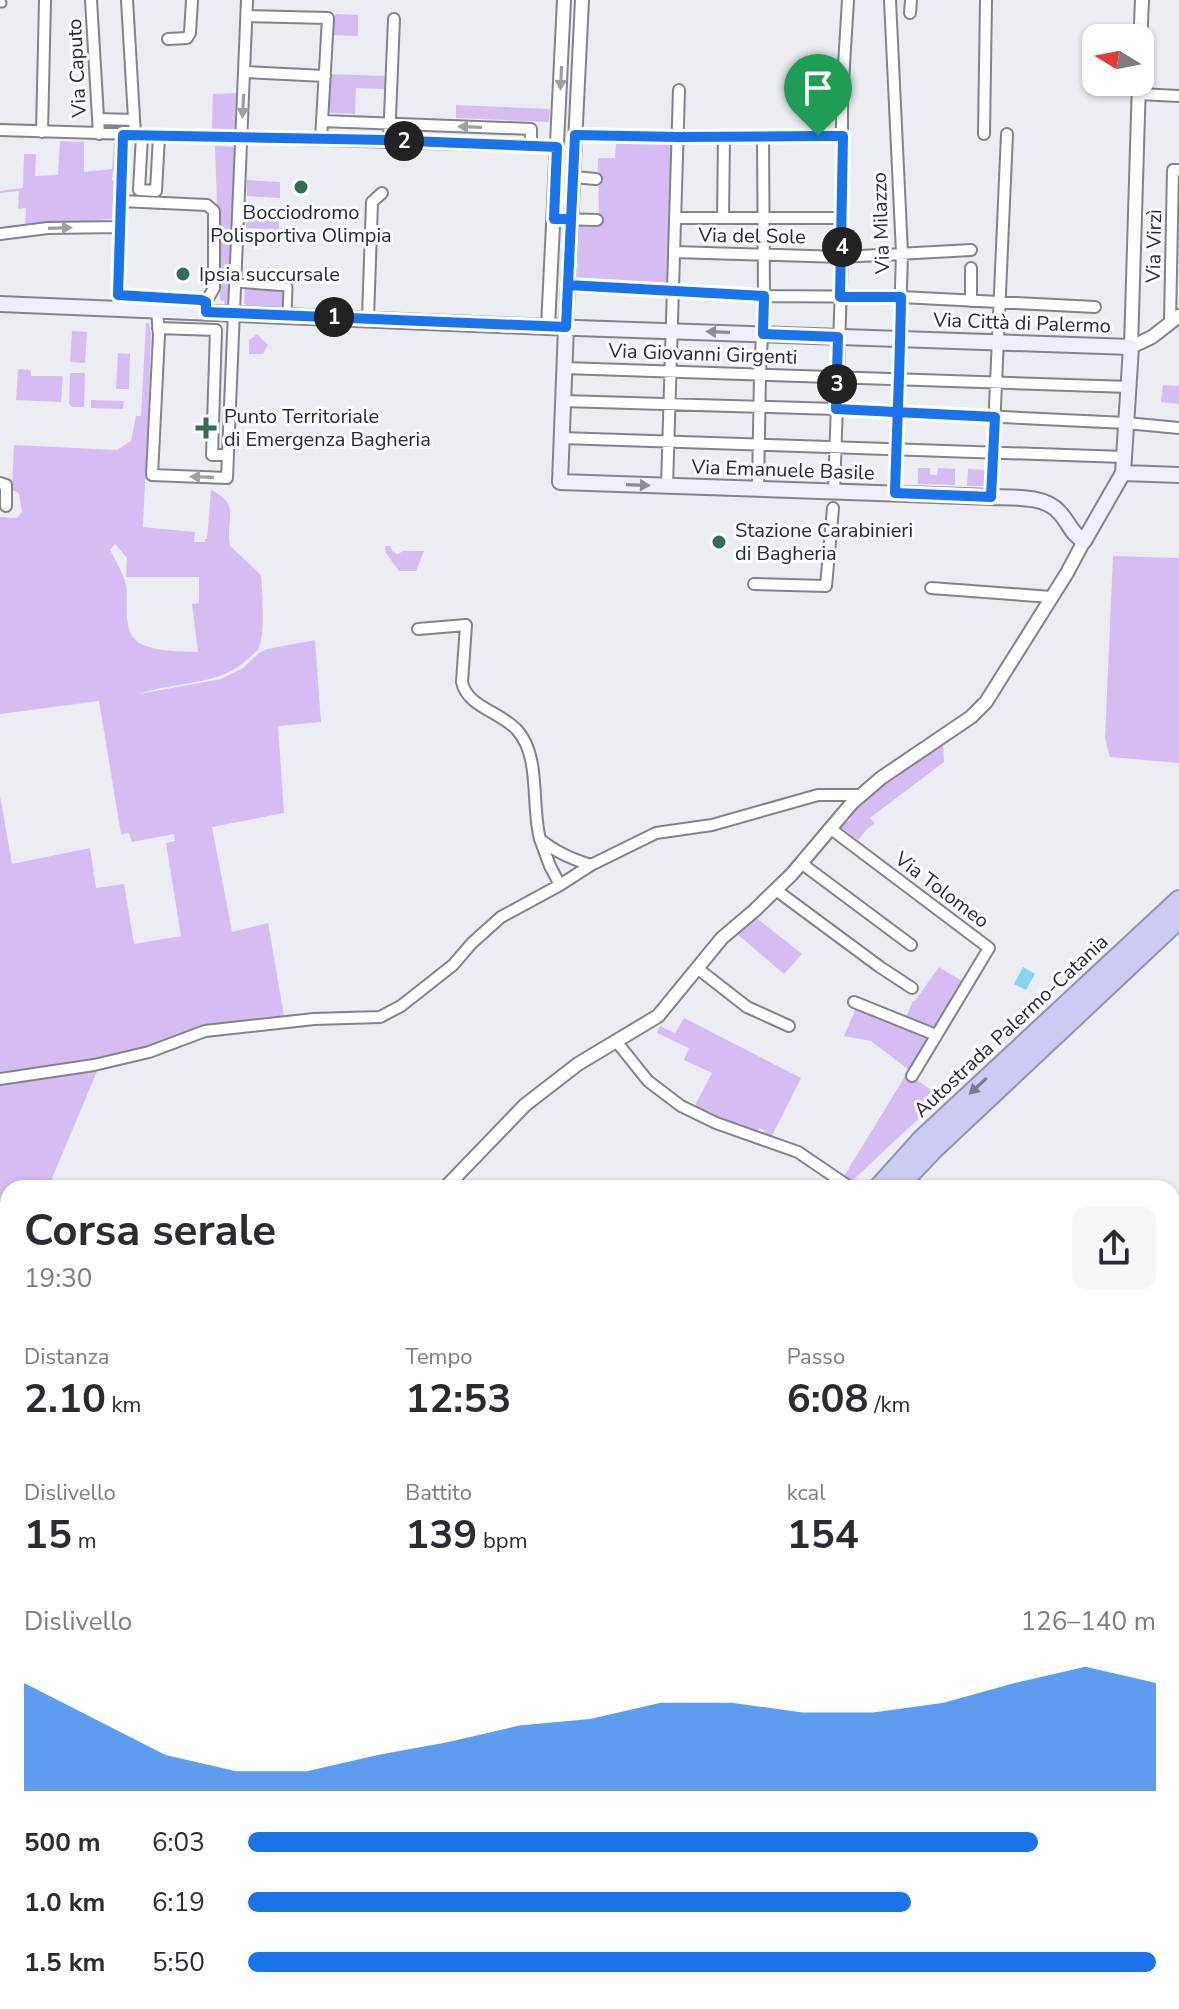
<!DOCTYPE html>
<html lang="it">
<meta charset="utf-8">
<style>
:root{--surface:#fff;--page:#f7f7f7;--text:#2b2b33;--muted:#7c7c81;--accent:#1a73e8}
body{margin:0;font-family:"Nunito Sans",sans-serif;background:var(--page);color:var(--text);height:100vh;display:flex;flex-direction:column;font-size:30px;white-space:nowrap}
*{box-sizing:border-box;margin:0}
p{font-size:26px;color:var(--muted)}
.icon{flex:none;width:44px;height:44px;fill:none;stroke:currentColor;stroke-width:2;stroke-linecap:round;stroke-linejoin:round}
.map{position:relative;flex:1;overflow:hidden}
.drawer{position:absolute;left:0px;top:1180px;width:1180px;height:830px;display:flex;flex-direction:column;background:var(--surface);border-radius:24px 24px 0 0;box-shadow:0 2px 6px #0004}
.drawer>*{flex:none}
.needle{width:52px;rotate:280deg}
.buttons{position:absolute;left:1082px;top:24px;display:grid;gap:16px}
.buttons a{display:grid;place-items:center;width:72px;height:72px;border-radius:16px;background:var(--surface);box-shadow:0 2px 6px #0004;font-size:40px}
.pin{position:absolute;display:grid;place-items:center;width:68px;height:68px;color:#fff;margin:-82px -34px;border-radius:50% 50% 50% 0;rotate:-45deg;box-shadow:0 0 8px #0007}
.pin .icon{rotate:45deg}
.km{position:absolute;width:40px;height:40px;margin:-20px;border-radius:50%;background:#222;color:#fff;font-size:22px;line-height:40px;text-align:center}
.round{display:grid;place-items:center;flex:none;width:84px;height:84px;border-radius:16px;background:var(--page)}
.overview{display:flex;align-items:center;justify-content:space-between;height:136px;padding:0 24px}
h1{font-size:44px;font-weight:700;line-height:60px}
.figures{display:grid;grid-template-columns:repeat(3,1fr);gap:12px;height:136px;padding:8px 24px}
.figures div{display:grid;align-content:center}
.figures b{font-size:40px;font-weight:700}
.figures small{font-size:22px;font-weight:400}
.figures p{font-size:22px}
.chart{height:224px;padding:16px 24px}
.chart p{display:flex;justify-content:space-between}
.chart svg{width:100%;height:144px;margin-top:8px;fill:var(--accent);opacity:.7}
ul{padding:0 24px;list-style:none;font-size:26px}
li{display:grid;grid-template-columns:128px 96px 1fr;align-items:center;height:60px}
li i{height:20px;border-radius:10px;background:var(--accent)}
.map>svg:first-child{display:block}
</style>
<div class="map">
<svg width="1179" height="2009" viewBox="0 0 1179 2009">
<rect width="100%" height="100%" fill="#ebedf2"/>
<path fill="#d5bdf4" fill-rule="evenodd" d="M336,14L358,15V36L332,35L333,19Z
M330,74L385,76V89L356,88L355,114L328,113Z
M236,93L235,130H212L213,94Z
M456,105L550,109L549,122L456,118Z
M60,141L84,142V172L112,169L114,143H116L115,170H113L112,180L114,181L112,219L25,226L26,208L18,209L19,191L0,193V191L23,188L24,154H36L35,176L58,175Z
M672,142L667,284L577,280L579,226L593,227L599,222L598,158H615L616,143Z
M215,146L234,147L229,302L226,305H224V301L220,300Z
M247,180L280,182V198L247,196Z
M246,212L279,214V230L246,228Z
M245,288L285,290L284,309L248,307L244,303Z
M146,323H149L151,333L148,423L150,436L145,481L143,527L195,532L194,542H205V539H207L211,490C242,505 225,520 230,546L261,575C262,592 266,636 258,649C256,653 252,655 249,658C220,687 175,681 139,694L221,679L243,668L259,653L267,649L315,640L321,722L278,726L284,813L212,827L232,932L268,923L285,1022L205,1031L98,1069L48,1188H8V1288L0,1304V796L12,864L90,848L96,888L124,884L134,944L181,936L166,843L175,841L174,834L132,842L129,833L121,834L99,701L0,714V517L17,518L22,512L19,494L12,489L14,445L117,450L131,441L136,416H141ZM115,544L127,558L126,577H199V603L192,604L198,652C181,651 157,652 141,644C121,634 129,604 126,585C123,573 116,561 110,550Z
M72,331L87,332L85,363L70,362Z
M257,334L268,345L263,354H249V340Z
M118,353L130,354L129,389H116Z
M18,369L31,370V376H61L63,377L61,402L16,400Z
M70,373H85L84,407H72L69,404Z
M1163,385L1179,386V404L1161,402Z
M91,400L124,401L123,409L91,408Z
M918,468H930V475H937L938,468L955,469V485L918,484Z
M968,469L985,470V486H967Z
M385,546H390L392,551L398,554L403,551H424L416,571H399L386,553Z
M1113,556L1179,558V763L1110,757L1105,738Z
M943,744L944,762L870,818L875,823L867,829L858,840L838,825L842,820L848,822L851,818L848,815C871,786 911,762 943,744Z
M754,916L802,954L784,974L736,933Z
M939,967L962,981L933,1028L906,1017L913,1001H915Z
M856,1008L929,1037L909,1070L871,1041L844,1036Z
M684,1018L801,1078L771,1138L763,1135L765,1131L760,1128L756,1132L733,1125L694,1107L712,1073L684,1060L689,1048L657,1033L660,1026L675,1033Z
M907,1073L938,1095L942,1093L944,1095L853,1180V1184L843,1178Z"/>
<path fill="#84d4f3" d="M1023,967L1035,974L1026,990L1014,984Z"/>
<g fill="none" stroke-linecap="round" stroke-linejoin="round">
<defs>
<path id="pedestrian" d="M0,3H2
M235,283L288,287L287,315"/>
<path id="minor" d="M91,0L99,134
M127,0L135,135
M890,0L902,253L895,493
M910,13L911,0
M247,16L328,18L321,139
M168,39L187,38L190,33L192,0
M245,72L325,76
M1138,94L1179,96
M98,119L134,120
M322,121L531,129V146
M0,130L557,147
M42,132L45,0
M984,134L986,0
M575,135L678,137L843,136
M142,136L139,190L156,191L159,136
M389,141L394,19
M573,177L596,179
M121,201L207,205L214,211V288L206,302V312
M675,218H841
M723,218L724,137
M554,219L597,220
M0,234L48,228L120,227
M674,252L842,257L971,250
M568,285L764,296L901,297L1095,307
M118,295L201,300L206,302
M971,301V268
M118,308L123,135
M157,310L159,335L152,475L227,478L247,0
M368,318L372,202L382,193
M1170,322L1173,170H1179
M158,328L216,330L212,455H228
M564,368L1129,387
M563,401L836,409L1126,423L1179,428
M561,438L1124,457
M0,483L6,485V506
M667,486L679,90
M758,489L760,374L764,296L763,137
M834,492L842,257V98L848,0
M991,497L1007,134
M754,584L826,586L833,508
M931,588L1051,597
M418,629L466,625L462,682C467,707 501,712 517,730C541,756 531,806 540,839
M831,829L989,948L912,1076
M801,863L911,945
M560,885L550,866L540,839C555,852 571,859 591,865
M776,890L880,967L912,988
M697,968L747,1007L789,1026
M854,1002L936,1035
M616,1041L648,1081L681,1106L716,1123L798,1152L851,1188
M0,1079L94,1065L149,1052L205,1031L314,1019L380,1017L401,1006L453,965L472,943L501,917L560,885L591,865L656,833L712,825L818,795H861
M1172,1340L1179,1343
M0,1377L8,1376"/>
<path id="tertiary" d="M1140,47L1142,0
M1139,82L1131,347L1152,337L1179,316
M548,327L564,0
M566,327L582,0
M445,1188L525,1105L578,1064L658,1016L722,938L755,910L792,874L852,803L881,778L971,717L986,702L1067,573L1084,541
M0,1630L8,1622
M0,1799L8,1808
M165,2002L172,2009"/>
<path id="secondary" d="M0,304L548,327L1131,347L1123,473
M566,327L560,482L991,497C1013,498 1044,495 1059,512C1069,522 1071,534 1084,541L1123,473
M1123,473L1179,475"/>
<path id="motorway" d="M878,1188L922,1139L1179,900
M897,1188L934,1149L1179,919
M321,2009L324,2002
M336,2009L339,2002"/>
</defs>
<use href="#pedestrian" stroke="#828489" stroke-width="11"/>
<use href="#minor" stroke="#828489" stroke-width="14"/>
<use href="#tertiary" stroke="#828489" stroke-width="16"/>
<use href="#secondary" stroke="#828489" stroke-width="18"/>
<use href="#motorway" stroke="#9292ac" stroke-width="22"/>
<use href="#pedestrian" stroke="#fff" stroke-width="7"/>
<use href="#minor" stroke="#fff" stroke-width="10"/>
<use href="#tertiary" stroke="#fff" stroke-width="12"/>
<use href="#secondary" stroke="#efeffb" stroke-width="14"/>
<use href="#motorway" stroke="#cacaf2" stroke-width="18"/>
</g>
<defs><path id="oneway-solid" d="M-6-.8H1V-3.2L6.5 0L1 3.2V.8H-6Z" transform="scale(2)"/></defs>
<g fill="#9f9fa0">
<use href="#oneway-solid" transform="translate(561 78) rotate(93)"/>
<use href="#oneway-solid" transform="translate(243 106) rotate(93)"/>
<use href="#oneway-solid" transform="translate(470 127) rotate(-178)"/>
<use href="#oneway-solid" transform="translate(60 228) rotate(-2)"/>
<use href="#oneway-solid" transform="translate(202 477) rotate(-178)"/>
</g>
<g fill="#8c8c93">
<use href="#oneway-solid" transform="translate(718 332) rotate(-178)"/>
<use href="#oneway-solid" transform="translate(638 485) rotate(2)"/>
</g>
<use fill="#7a7a8e" href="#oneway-solid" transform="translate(978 1086) rotate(137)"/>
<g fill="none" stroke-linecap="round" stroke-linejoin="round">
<defs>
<path id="route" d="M818,136L678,137L575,135L566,327L206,312V302L201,300L118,295L123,135L385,140L557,147L554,219H571L568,285L764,296L763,334L838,337L836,409L995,417L991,497L895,493C897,428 900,363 901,297H840L843,136H818"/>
</defs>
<use href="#route" stroke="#fff" stroke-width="16"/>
<use href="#route" stroke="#1a73e8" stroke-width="10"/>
</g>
<g fill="#346d55" stroke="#f8faff" stroke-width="3">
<circle cx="301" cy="187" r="8"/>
<circle cx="183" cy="274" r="8"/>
<path d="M202 416h8v8h8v8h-8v8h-8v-8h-8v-8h8z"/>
<circle cx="719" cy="542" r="8"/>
</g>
<g text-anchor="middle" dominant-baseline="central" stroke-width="6" stroke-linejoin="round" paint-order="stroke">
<g font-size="20" fill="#292a2b" stroke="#f8faff">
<text transform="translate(77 68) rotate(-93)">Via Caputo</text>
<text transform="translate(881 223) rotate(-92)">Via Milazzo</text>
<text transform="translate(752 236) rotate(1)">Via del Sole</text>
<text transform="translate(1154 246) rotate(-89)">Via Virzì</text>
<text transform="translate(1022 323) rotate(2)">Via Città di Palermo</text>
<text transform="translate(703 354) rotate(2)">Via Giovanni Girgenti</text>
<text transform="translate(783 470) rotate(2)">Via Emanuele Basile</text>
<text transform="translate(942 890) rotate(37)">Via Tolomeo</text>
<text transform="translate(1011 1026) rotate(-43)">Autostrada Palermo-Catania</text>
</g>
<g font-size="20" fill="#292a2b" stroke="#f8faff" text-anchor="start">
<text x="301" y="212" text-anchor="middle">Bocciodromo<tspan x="301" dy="23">Polisportiva Olimpia</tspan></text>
<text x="199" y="274">Ipsia succursale</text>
<text x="224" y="416">Punto Territoriale<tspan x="224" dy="23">di Emergenza Bagheria</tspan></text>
<text x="735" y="530">Stazione Carabinieri<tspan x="735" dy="23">di Bagheria</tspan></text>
</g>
</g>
</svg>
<div class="buttons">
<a><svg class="needle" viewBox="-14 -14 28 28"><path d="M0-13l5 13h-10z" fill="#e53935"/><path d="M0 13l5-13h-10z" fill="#7c7c81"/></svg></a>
</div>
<div class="pin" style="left:818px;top:136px;background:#1e9e55"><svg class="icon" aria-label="arrive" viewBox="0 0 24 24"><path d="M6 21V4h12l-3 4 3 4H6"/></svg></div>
<b class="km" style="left:334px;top:317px">1</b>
<b class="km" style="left:404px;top:141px">2</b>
<b class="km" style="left:837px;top:384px">3</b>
<b class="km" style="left:842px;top:247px">4</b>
<section class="drawer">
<div class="overview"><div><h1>Corsa serale</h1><p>19:30</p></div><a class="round"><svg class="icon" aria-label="share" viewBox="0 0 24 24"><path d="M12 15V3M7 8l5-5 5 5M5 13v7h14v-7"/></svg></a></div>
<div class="figures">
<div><p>Distanza</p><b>2.10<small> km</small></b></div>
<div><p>Tempo</p><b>12:53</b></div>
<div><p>Passo</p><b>6:08<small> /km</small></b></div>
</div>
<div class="figures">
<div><p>Dislivello</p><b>15<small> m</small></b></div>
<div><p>Battito</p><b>139<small> bpm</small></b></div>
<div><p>kcal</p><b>154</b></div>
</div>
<div class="chart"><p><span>Dislivello</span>126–140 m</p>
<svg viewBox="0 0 160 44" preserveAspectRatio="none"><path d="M0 44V11L10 22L20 33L30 38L40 38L50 33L60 29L70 24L80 22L90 17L100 17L110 20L120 20L130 17L140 11L150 6L160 11V44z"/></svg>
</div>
<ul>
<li><b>500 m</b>6:03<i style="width:87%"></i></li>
<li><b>1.0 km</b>6:19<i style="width:73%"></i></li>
<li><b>1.5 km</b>5:50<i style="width:100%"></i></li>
</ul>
</section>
</div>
